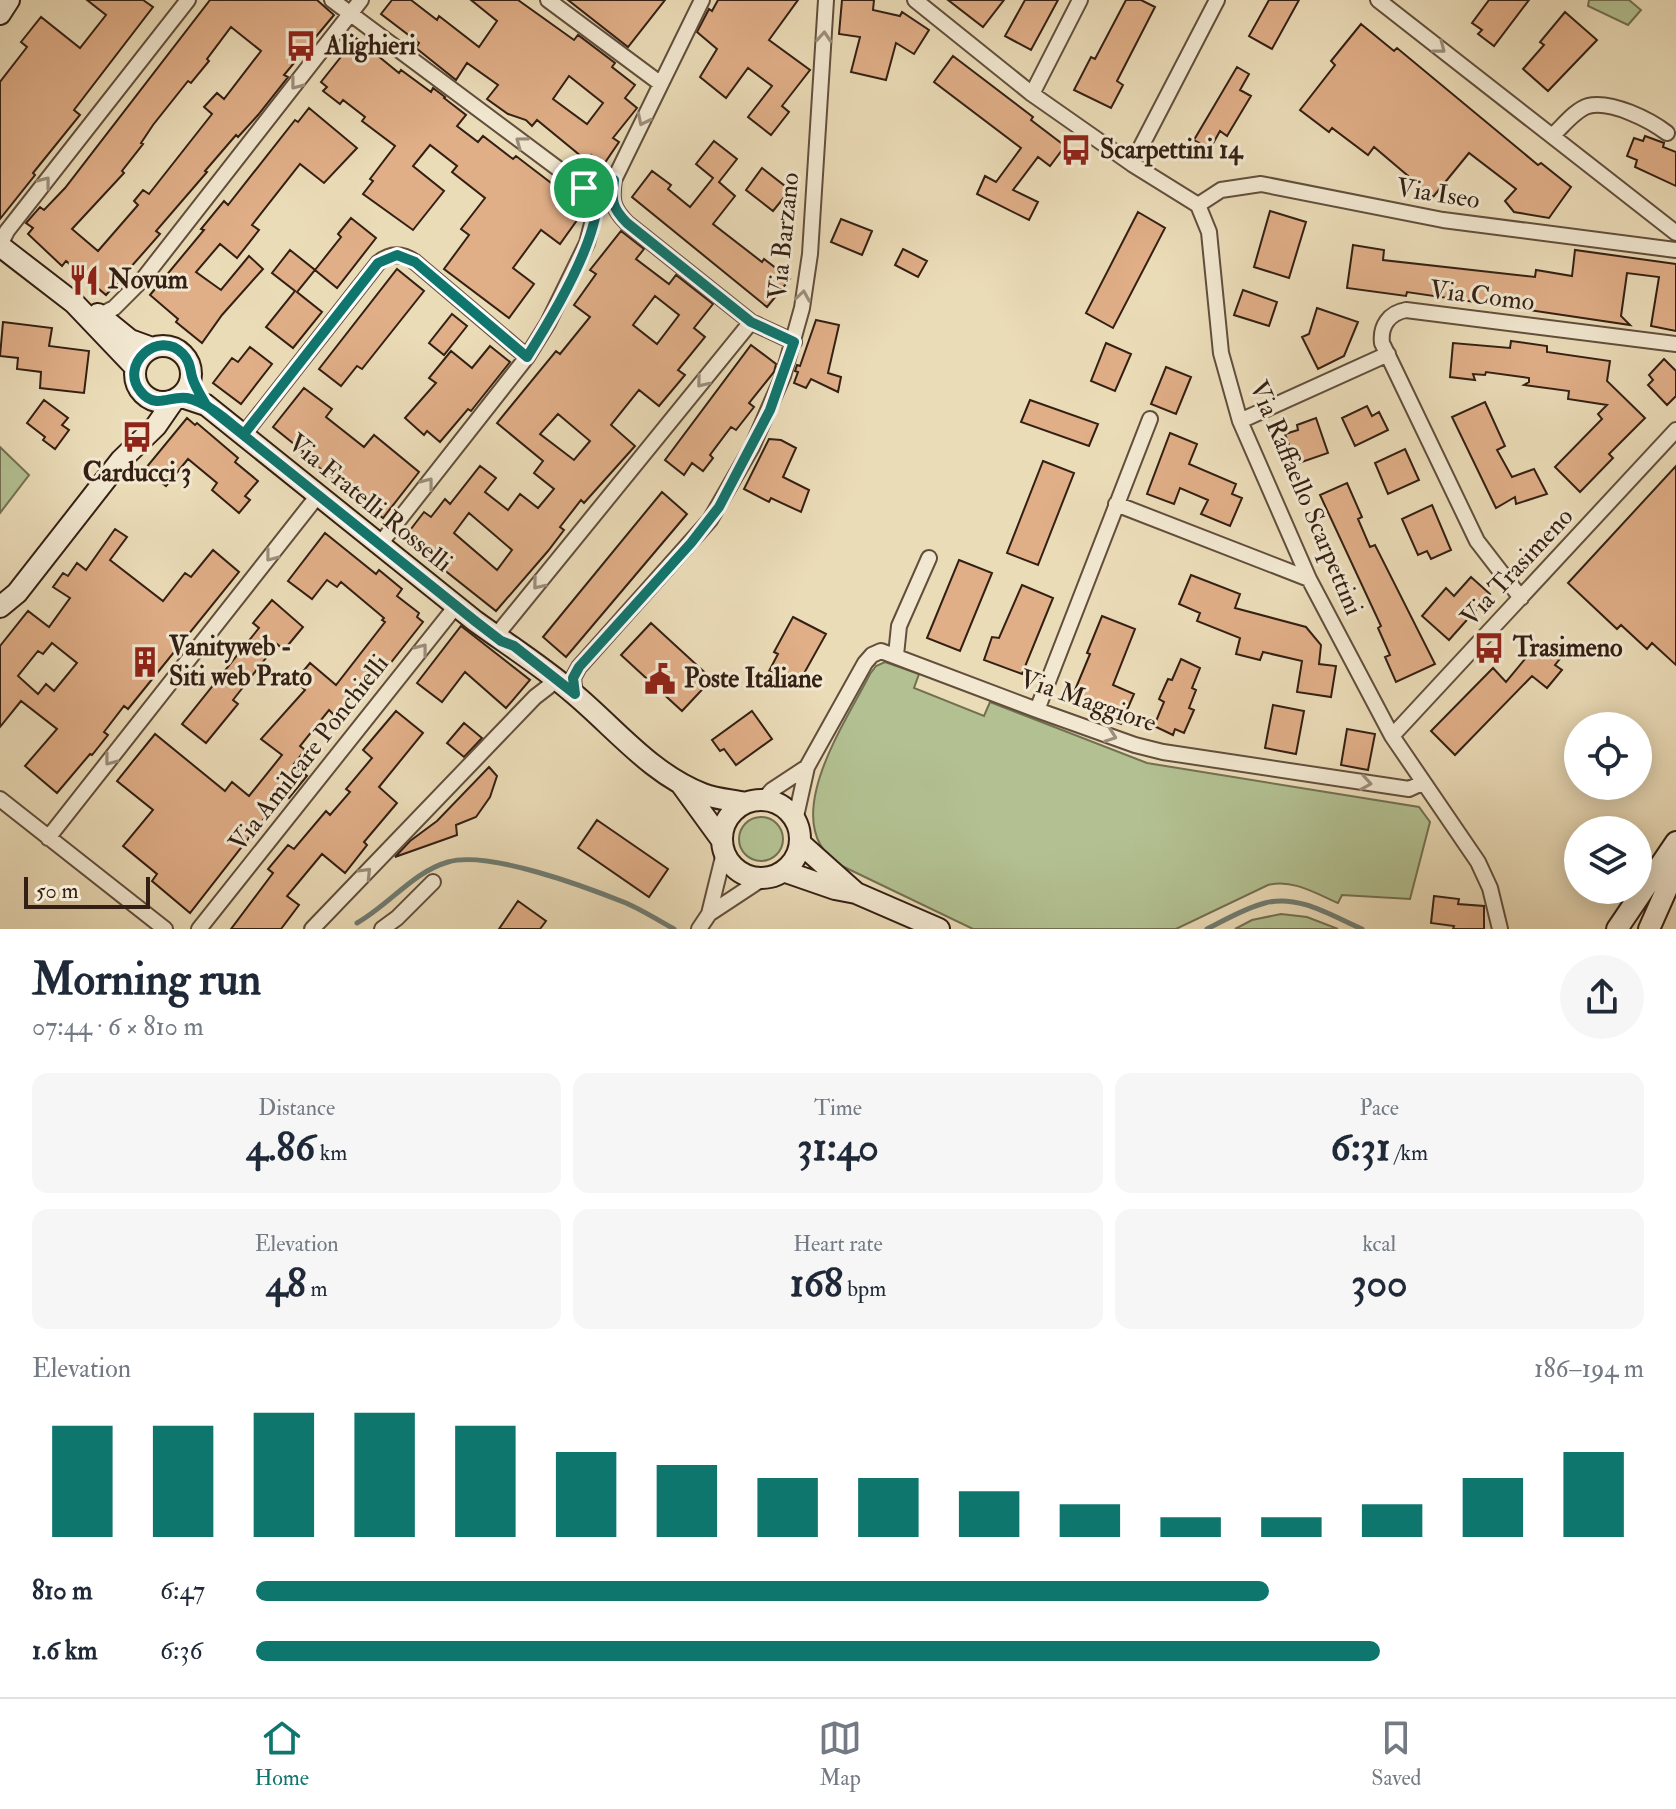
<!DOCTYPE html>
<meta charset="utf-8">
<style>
:root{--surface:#fff;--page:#f6f6f7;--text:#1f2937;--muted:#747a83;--line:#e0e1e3;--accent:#0f766e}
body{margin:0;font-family:"IM FELL Double Pica",serif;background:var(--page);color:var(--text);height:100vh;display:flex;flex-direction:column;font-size:30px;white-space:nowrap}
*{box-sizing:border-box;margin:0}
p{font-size:26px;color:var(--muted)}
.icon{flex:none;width:44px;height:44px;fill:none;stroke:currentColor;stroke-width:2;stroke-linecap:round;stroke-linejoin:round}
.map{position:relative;height:929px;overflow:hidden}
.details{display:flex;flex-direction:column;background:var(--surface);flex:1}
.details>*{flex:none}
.buttons{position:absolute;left:1564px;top:712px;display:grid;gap:16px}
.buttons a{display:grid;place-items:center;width:88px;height:88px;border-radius:50%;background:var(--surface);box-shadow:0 4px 20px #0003;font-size:40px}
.scale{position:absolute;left:24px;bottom:20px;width:126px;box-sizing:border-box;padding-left:8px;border:4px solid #331f13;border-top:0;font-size:22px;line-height:28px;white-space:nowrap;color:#331f13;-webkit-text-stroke:6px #f2e8d1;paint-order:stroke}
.pin{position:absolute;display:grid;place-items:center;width:68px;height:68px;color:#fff;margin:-34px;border:4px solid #fff;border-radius:50%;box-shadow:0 2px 8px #0007}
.round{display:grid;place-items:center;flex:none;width:84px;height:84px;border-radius:42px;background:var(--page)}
.head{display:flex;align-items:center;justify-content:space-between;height:136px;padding:0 32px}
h1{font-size:44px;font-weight:700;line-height:60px}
.figures{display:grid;grid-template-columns:repeat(3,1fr);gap:12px;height:136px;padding:8px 32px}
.figures div{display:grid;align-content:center;border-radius:16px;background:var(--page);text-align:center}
.figures b{font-size:40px;font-weight:700}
.figures small{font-size:22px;font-weight:400}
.figures p{font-size:22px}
.chart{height:224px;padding:16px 32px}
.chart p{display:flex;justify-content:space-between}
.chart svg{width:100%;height:144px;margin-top:8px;stroke:var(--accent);stroke-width:6}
ul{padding:0 32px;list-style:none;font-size:26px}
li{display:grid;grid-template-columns:128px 96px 1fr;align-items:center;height:60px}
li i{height:20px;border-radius:10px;background:var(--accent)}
.tab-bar{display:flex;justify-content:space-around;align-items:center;height:112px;border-top:2px solid var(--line);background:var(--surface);font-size:22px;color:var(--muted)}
.tab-bar a{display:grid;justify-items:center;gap:4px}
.tab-bar .active{color:var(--accent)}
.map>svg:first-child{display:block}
</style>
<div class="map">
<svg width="1676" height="929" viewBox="0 0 1676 929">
<rect width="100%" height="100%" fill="#ebdcb8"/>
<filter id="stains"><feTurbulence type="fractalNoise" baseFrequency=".0025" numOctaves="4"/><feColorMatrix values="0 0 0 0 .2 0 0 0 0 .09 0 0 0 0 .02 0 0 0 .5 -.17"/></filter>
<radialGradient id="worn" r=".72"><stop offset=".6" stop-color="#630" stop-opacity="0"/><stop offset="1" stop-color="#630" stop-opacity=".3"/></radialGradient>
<path fill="#b3c192" stroke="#737052" stroke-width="2" d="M1589,0H1629L1641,10L1628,25L1588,6Z
M0,447L29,475L0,513Z
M885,662L919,674L914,688L984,716L990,702L1147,763L1419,807L1430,822L1410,899L1342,895L1338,903C1315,893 1293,879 1268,885L1176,929H973L842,866C773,826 846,722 870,674L876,666Z
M739 839a22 22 0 1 1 44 0a22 22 0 1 1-44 0Z
M1281,914L1307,917L1338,929H1235L1252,920Z"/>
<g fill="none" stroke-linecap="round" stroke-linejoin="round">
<path stroke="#707c73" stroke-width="5" d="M357,923C389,905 413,872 448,862C488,850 586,887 626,903C642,910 658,920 674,929
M1207,929C1225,920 1245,908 1265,903C1299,894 1332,916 1362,929"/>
</g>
<path fill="#e0ae87" stroke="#331f13" stroke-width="2" fill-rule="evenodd" d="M87,0H143L153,7L74,110L80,115L33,173L35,175L0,219V82L27,47L21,42L41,17L80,48L106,15Z
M210,0H317L334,15L284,75L288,77L258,115L238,137L236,135L205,171L207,172L156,231L160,234L106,295L66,261L62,266L28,234L33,228L26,223L40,207L44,210L65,188ZM231,27L261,51L224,99L217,93L204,107L212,114L149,194L143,190L134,201L138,205L98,251L72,229L124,173L122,171L143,144L141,143L153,125L188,81L191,83L209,61L207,59Z
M392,0H411L437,20L439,16L479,47L497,21L471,0H518L574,40L578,35L615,63L612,67L635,85L625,98L637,108L613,138L619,142L604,164L591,155L587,161L537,120L532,126L526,120L508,114L487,99L498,85L467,63L456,80L416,48L419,43L381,14ZM569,76L603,103L587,124L553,99Z
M568,0H665L628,47Z
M718,0H798L769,40L810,70L782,106L789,112L771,135L748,117L772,86L748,68L726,98L700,77L717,49L697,32L709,9L712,11Z
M842,0H874L873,10L900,16L902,12L929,30L914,54L896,43L886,80L851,72L860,37L839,34Z
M948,0H1004L983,27Z
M1025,0H1058L1031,50L1005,36Z
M1126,0H1141L1155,7L1117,81L1123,85L1111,108L1074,90L1091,57L1095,59Z
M1269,0H1299L1272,49L1249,36Z
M1489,0H1529L1494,46L1478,34L1482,30L1472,23Z
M1565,12L1597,40L1548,91L1523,69L1544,45L1540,42Z
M1361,24L1394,51L1397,48L1538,165L1541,163L1571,187L1549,218L1514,212L1505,201L1516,189L1469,153L1433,197L1374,147L1368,155L1332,128L1329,132L1300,110L1335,65L1331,61Z
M356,38L399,73L401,70L431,92L433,88L445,97L444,98L466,115L457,126L478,142L483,136L513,159L516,156L585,209L560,244L541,230L513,268L534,284L509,318L444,269L469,235L461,229L485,198L452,172L457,166L430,145L413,166L444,191L413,230L363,194L373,181L370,179L395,146L362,121L365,117L343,100L340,104L323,91L327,87L321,82Z
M953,56L1033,117L1031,120L1065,146L1050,166L1038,157L1013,190L1038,202L1029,220L977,194L985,176L996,182L1021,148L934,82Z
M1237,67L1249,74L1240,90L1251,96L1227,136L1220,131L1210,149L1194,140Z
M309,108L357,148L324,183L300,164L252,225L259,230L237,258L220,244L196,272L221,290L249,256L263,269L222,315L202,343L176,322L178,319L150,295L204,230L201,229L224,201L228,205L295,120L298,122Z
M1645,136L1664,143L1663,147L1676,152V186L1635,167L1637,160L1627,156L1634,138L1643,141Z
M714,141L737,159L719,182L735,196L713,224L762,262L764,259L790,279L767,307L632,197L652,171L671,185L668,189L690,207L713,178L696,164Z
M762,168L790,190L773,211L746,190Z
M1270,211L1306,222L1289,278L1254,267Z
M1138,212L1165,228L1113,328L1086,313Z
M351,218L376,238L337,288L315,270L341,237L338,234Z
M841,219L872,231L862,255L831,242Z
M621,231L644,249L636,259L669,284L676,275L713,304L694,328L705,337L678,370L685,375L659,406L639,390L611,425L635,446L584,503L581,500L560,527L564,530L548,551L496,611L404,538L424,512L431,517L445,499L450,504L480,466L496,478L485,492L508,510L520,494L538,508L554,489L534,473L543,461L497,423L556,351L560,354L590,317L574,305L596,274L590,270ZM655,296L679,315L657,344L633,325ZM558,414L590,441L574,460L540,434ZM469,513L512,550L497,570L454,533Z
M1353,245L1384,250L1383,260L1535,277L1536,270L1572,276L1575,250L1676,264V331L1651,326L1659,277L1627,273L1621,316L1630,325L1407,292L1406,296L1347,288Z
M903,249L927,261L918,277L895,265Z
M290,250L315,270L297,292L322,312L293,348L266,327L295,291L272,273Z
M397,269L424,291L362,369L357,366L341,386L319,369Z
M1243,290L1277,302L1269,326L1234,315Z
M1317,308L1358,322L1344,356L1318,369L1302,337L1309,334Z
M452,314L467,326L444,355L429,343Z
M816,320L839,325L828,373L841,377L838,392L811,379L806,388L794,383L798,372L795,371L797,365L800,366Z
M3,322L52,328L49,346L89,351L84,393L40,388L41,372L17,369L18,358L0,356Z
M1511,341L1547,346V352L1610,361L1607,381L1645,418L1609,454L1613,458L1580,492L1555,467L1602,419L1598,414L1607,405L1568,399L1569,391L1524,385L1529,382V378L1486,372L1485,375L1473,374L1475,380L1450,377L1453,343L1510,348Z
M1106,343L1131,354L1115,391L1091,381Z
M751,345L776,364L774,372L749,403L754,407L736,430L731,427L710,455L713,458L703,471L692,463L684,475L665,460Z
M490,346L510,362L471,411L468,409L440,442L427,431L424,435L405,418L436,383L429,378L451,351L472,368Z
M250,347L272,364L241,404L213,383L232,358L238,362Z
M1664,359L1676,371V396L1667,405L1648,385L1653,380L1649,375Z
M1166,367L1191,377L1176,414L1151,404Z
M304,388L332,409L326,417L364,447L374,435L419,472L383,518L302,454L304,452L273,427Z
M44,400L68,418L62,425L69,430L55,449L43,440L45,437L27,423Z
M1030,400L1098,424L1089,446L1021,422Z
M1485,402L1505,446L1497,450L1512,477L1534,469L1547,494L1516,504L1515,497L1496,508L1452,417Z
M1367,406L1372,416L1379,412L1388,430L1355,446L1342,418Z
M187,418L195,425L197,423L238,458L235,462L258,481L245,496L250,500L239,513L212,490L217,483L188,459L166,486L145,469Z
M1316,418L1328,453L1296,464L1285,434L1298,430L1297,425Z
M1170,433L1197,444L1189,464L1236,484L1232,494L1242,498L1230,526L1201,514L1208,500L1180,488L1174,504L1147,494Z
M769,439L781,440L796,448L783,477L809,490L801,512L771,498L769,502L744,489Z
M1405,449L1419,480L1388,494L1375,463Z
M1043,461L1074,473L1038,565L1007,553Z
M1676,466V665L1652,643L1647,649L1621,625L1617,629L1568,583Z
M1347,483L1362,517L1358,519L1370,547L1375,545L1435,664L1396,682L1385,657L1390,655L1378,628L1381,626L1320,495Z
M662,492L687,514L566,657L543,637Z
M1432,505L1451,550L1431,559L1427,551L1418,555L1402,519Z
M115,529L127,537L110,560L163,601L185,573L191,577L213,550L239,572L128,709L124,706L104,732L108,735L92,755L90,754L57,793L25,766L57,729L21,701L0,727V646L28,611L49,627L70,598L53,587L63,573L68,576L77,563L86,570ZM52,643L77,663L54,691L46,684L38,694L18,676L38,651L43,654Z
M325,533L376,574L379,570L402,589L397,596L419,613L417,617L423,622L366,694L358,688L334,715L329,710L300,746L305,750L293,765L307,776L289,798L284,793L190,913L152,881L157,874L123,846L153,810L117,781L155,734L225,791L232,782L249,796L282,755L261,739L305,690L295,681L310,663L336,685L385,622L382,620L384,618L341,582L337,587L327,580L312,599L288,581Z
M959,560L992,573L960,651L927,638Z
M1191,575L1240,594L1235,608L1306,627L1321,645L1319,664L1336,666L1331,697L1297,692L1302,661L1263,652L1260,660L1236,654L1240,638L1197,621L1200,613L1179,604Z
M1471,577L1490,594L1449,640L1422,616L1446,588L1454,596Z
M1022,585L1053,598L1022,674L984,660L992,637L999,638Z
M272,600L303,627L284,650L277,644L233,700L238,704L206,743L182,724L259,628L253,623Z
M1102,616L1135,629L1113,685L1134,694L1121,724L1070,702L1090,654L1087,653Z
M793,617L826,634L797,686L769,671L778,654L774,652Z
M651,623L712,679L682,711L621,655Z
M461,626L530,680L506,708L465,672L442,702L417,683Z
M1548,643L1563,655L1555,665L1562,670L1547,688L1532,676L1455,755L1431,731L1493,668L1506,682L1534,648L1540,653Z
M1181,659L1200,668L1192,688L1196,690L1189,708L1194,710L1184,733L1175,729L1173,735L1154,726L1164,702L1159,699L1168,679L1172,680Z
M1273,705L1304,711L1296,754L1265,748Z
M396,711L423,733L379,787L397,803L364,842L367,845L345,873L322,854L287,896L299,905L281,929H231L273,873L268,869L288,845L294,849L326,811L330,815L350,792L346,789L372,758L363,750Z
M752,711L772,739L736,765L724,749L720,751L712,740Z
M464,723L482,738L464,757L447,743Z
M1347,729L1375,734L1368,770L1341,765Z
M489,767L497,776L490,797L476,817L456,825L457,835L395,857L410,841L437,821Z
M597,820L668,869L649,897L578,848Z
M1434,896L1459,899L1458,904L1484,906V929H1453L1454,926L1431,923Z
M518,901L546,921L540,929H499Z"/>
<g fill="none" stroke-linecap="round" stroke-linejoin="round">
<defs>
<path id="street" d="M332,0L584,188L597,204L587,243L548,323L527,357L380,544
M548,0L661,84
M915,0L1032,94L1132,164L1198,205L1209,232L1221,353L1240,421L1309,579L1392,736L1478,862L1490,888L1500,929
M1378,0L1676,233
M1032,94L1080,0
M1553,135C1563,126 1575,110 1588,106C1611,100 1650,120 1667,133
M1132,164L1217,0
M614,180C611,200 612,208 627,223L751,322L794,342
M584,188L598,194L614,180L702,0
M1198,205L1221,190L1261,184L1443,220L1676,250
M0,245L7,231L188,0
M100,315L114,308L143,279L361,0
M1240,421L1388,354
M244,434L378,263C390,253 402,253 415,262L527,357
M1116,504L1309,579
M1521,598L1477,541L1382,343C1380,326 1389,313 1406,310L1676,344
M495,637L751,322
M896,655L899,626L929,558
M575,694L573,678L579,667L710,520L752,447L783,376L802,308L810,254L826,0
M1037,710L1150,419
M1392,736L1676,430
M0,799L165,929
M763,800L772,790L807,767
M795,821L807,767L865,663L872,655L881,651L1037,710L1135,745L1163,752L1409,789L1422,783
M48,838L319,494
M709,914L762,879
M199,929L456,606
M312,929L535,697L548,687
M382,929L397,918L433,882
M699,929L709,914L724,853"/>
<path id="secondary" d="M0,14L9,0
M0,246L74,303L135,367
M98,314L130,340L152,348
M135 374a28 28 0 1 1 56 0a28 28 0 1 1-56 0Z
M177,398H185L206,405L475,621C508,645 542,666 573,693C615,728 651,774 703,794C716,799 731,800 745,803
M0,607L17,593L121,460L156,426L174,400
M681,784L721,839
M722 839a39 39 0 1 1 78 0a39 39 0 1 1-78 0Z
M800,843L856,893
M783,871L835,889L856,893L939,929
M1617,929L1676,842
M1649,929L1676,868"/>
</defs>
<use href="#street" stroke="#614e3c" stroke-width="18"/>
<use href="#secondary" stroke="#331f13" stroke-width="24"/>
<use href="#street" stroke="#f2e8d1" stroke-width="14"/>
<use href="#secondary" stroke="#f2e8d1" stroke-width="20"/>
</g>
<defs><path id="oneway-chevron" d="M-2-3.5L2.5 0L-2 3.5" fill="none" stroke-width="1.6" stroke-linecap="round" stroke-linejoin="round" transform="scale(2)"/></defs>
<g stroke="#9c8e7c">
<use href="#oneway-chevron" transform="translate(824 37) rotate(-86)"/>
<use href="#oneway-chevron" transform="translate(1440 48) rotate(38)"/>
<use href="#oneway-chevron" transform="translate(296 84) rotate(128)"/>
<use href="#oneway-chevron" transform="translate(643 120) rotate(116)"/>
<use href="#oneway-chevron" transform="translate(521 142) rotate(-143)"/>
<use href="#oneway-chevron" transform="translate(45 182) rotate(-52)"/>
<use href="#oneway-chevron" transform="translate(803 296) rotate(-81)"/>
<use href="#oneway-chevron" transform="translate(702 382) rotate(129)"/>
<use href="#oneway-chevron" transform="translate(428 483) rotate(-52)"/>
<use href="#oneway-chevron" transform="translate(271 556) rotate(128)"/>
<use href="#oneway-chevron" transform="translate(538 584) rotate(129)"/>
<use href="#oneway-chevron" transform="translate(422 649) rotate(-52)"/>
<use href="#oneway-chevron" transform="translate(1111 736) rotate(20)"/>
<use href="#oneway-chevron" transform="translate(110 760) rotate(128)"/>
<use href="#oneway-chevron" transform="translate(1366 783) rotate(9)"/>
<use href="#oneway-chevron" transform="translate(366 873) rotate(-46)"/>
</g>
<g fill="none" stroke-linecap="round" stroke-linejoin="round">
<defs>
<path id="route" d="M584,188L597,204C594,248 551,319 527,357L415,262L397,255L378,263L244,434C227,421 209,403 187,398C170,395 156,410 141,392C118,365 159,328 183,354C190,361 190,369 192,377C195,387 201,396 206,405L475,621L501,641L514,646L575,694L573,678L579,667L691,543L719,507L770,410L794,342L751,322L627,223C612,208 611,200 614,180L605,190L598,194L584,188"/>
</defs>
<use href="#route" stroke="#fff" stroke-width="16"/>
<use href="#route" stroke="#0f766e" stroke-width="10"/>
</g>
<defs>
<symbol id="bus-bare" viewBox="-9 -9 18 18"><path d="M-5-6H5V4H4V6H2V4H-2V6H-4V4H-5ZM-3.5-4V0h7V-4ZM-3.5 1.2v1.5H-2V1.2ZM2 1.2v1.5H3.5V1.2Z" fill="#8f2418" stroke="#f2e8d1" stroke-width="2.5" paint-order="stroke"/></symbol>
<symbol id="restaurant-bare" viewBox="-9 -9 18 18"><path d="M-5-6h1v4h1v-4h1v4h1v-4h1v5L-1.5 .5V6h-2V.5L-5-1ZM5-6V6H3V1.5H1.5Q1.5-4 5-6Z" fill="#8f2418" stroke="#f2e8d1" stroke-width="2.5" paint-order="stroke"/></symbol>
<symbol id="building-bare" viewBox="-9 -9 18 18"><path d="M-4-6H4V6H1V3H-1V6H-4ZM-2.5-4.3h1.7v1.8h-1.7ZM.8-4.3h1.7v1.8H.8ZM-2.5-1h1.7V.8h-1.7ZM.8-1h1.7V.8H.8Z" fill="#8f2418" stroke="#f2e8d1" stroke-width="2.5" paint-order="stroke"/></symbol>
<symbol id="civic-bare" viewBox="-9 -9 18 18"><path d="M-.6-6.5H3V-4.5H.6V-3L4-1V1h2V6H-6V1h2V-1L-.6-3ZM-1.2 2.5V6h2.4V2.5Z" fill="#8f2418" stroke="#f2e8d1" stroke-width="2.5" paint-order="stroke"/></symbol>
</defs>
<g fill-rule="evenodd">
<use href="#bus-bare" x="279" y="24" width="44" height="44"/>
<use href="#bus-bare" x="1054" y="128" width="44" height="44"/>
<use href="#restaurant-bare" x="62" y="258" width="44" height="44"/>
<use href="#bus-bare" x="115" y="415" width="44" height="44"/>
<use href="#bus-bare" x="1467" y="626" width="44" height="44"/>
<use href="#building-bare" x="123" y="640" width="44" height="44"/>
<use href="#civic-bare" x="638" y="657" width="44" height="44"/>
</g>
<g text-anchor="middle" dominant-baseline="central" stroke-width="6" stroke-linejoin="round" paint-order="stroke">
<g font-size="26" font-weight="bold" fill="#331f13" stroke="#f2e8d1" text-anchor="start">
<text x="325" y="46">Alighieri</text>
<text x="1100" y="150">Scarpettini 14</text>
<text x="108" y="280">Novum</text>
<text x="137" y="473" text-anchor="middle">Carducci 3</text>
<text x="169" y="647">Vanityweb -<tspan x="169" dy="30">Siti web Prato</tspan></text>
<text x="1513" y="648">Trasimeno</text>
<text x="684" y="679">Poste Italiane</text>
</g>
<g font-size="26" fill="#331f13" stroke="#f2e8d1">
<text transform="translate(1438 194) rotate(9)">Via Iseo</text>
<text transform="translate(784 236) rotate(-84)">Via Barzano</text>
<text transform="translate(1482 296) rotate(7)">Via Como</text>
<text transform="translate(1306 498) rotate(67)">Via Raffaello Scarpettini</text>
<text transform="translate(370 503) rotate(39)">Via Fratelli Rosselli</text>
<text transform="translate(1517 567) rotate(-47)">Via Trasimeno</text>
<text transform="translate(1088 701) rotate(19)">Via Maggiore</text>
<text transform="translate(309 753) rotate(-52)">Via Amilcare Ponchielli</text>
</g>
</g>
<rect width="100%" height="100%" filter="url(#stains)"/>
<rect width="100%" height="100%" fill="url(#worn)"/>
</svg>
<div class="buttons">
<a><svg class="icon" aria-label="locate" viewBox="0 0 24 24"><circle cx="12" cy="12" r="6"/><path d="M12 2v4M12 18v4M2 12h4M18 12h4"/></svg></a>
<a><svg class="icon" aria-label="layers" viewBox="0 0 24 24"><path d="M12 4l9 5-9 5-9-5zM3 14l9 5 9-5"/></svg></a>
</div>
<div class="scale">50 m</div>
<div class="pin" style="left:584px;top:188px;background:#1e9e55"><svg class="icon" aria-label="arrive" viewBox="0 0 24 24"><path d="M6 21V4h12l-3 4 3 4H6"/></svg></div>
</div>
<section class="details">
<div class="head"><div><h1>Morning run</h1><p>07:44 · 6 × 810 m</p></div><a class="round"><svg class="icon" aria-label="share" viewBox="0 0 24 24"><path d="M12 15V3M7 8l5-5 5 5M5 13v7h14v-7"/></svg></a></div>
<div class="figures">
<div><p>Distance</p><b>4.86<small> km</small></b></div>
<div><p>Time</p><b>31:40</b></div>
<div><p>Pace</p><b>6:31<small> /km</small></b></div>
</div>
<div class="figures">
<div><p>Elevation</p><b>48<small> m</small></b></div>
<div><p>Heart rate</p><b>168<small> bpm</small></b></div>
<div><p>kcal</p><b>300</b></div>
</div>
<div class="chart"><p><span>Elevation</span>186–194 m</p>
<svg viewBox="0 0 160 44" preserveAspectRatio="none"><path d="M5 44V10M15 44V10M25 44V6M35 44V6M45 44V10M55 44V18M65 44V22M75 44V26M85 44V26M95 44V30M105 44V34M115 44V38M125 44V38M135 44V34M145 44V26M155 44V18"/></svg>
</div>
<ul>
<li><b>810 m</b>6:47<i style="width:73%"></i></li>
<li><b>1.6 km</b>6:36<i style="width:81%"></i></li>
</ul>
</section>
<nav class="tab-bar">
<a class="active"><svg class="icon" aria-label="home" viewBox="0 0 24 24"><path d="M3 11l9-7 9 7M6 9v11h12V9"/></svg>Home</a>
<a><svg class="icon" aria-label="map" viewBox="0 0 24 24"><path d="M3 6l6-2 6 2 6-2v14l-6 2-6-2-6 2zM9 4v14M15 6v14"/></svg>Map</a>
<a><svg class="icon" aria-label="saved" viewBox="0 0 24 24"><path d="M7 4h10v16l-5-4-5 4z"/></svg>Saved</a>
</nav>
